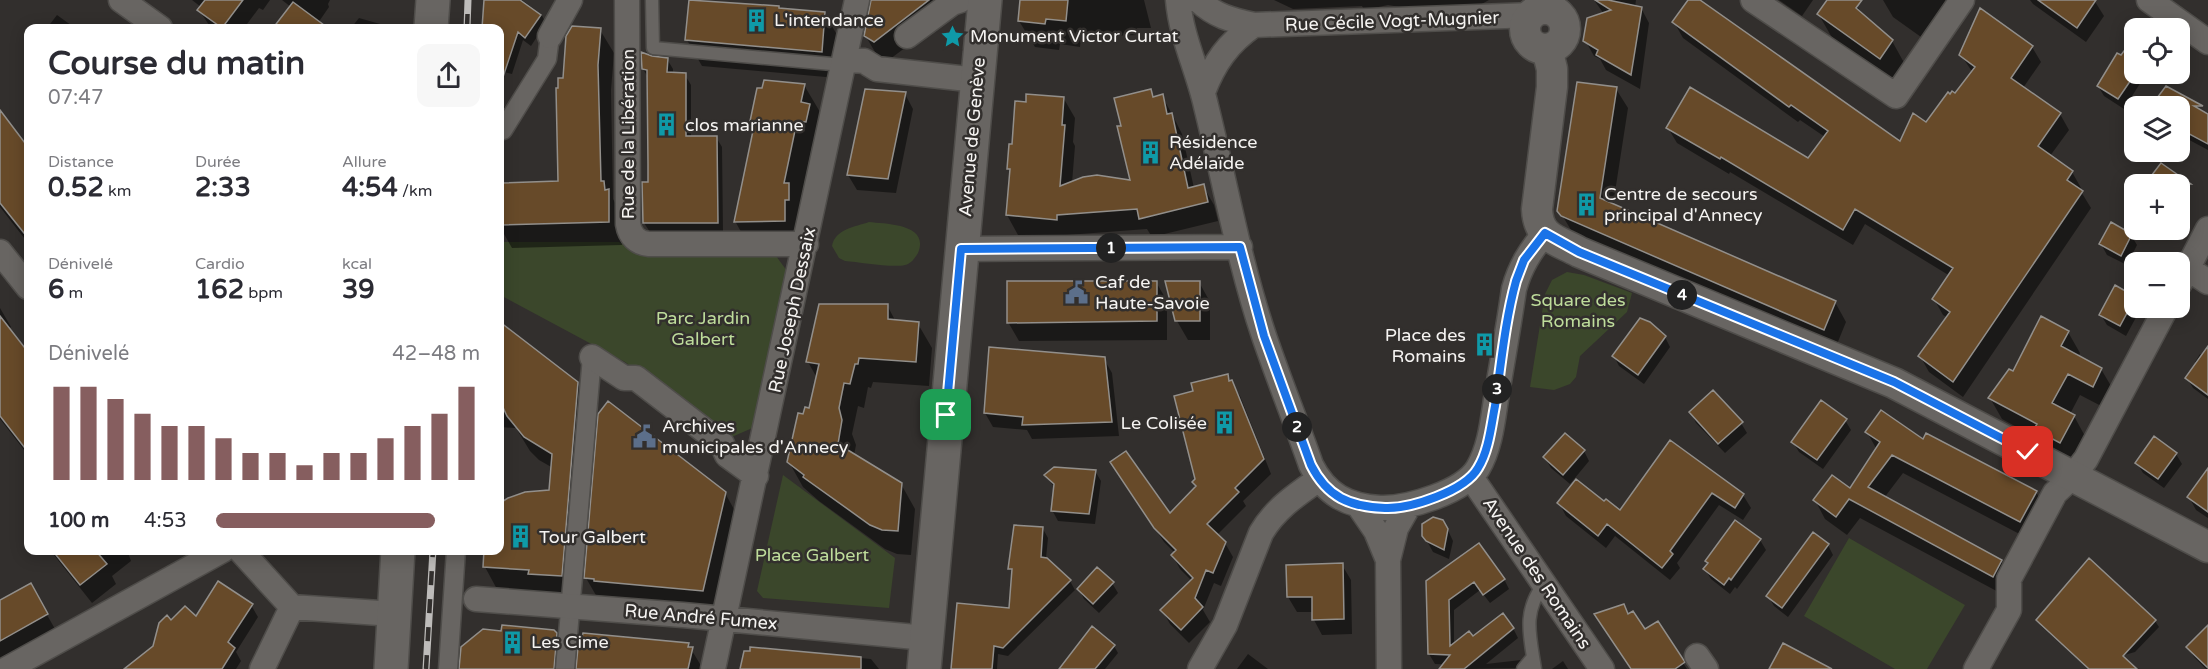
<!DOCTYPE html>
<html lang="fr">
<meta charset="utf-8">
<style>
:root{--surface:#fff;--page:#f7f7f7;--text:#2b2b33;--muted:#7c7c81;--accent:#865e5f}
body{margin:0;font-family:"Varela Round",sans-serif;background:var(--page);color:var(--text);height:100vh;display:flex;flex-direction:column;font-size:22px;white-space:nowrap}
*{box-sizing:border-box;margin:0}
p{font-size:20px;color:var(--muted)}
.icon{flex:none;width:33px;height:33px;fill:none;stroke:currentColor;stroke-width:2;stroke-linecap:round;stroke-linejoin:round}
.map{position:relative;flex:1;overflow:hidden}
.panel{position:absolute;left:24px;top:24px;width:480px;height:531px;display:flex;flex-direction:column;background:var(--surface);border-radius:12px;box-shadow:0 3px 15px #0003}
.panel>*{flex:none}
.fabs{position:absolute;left:2124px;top:18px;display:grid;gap:12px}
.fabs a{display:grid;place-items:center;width:66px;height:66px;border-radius:12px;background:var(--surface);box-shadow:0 3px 15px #0003;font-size:30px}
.pin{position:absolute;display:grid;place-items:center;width:51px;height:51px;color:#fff;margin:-26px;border-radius:12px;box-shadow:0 3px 9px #0006}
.km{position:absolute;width:30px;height:30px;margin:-15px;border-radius:50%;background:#222;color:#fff;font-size:16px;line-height:30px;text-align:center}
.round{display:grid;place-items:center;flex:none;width:63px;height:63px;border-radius:12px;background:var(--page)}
.overview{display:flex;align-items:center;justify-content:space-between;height:102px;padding:0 24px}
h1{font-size:33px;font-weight:700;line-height:45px}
.figures{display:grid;grid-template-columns:repeat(3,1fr);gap:9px;height:102px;padding:6px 24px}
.figures div{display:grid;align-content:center}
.figures b{font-size:26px;font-weight:700}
.figures small{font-size:16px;font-weight:400}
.figures p{font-size:16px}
.chart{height:168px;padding:12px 24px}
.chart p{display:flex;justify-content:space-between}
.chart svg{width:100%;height:108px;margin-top:6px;stroke:var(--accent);stroke-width:6}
ul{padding:0 24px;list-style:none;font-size:20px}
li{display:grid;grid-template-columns:96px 72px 1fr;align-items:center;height:45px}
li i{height:15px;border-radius:8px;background:var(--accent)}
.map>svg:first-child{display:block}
</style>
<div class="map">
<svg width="2208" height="669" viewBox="0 0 2208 669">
<rect width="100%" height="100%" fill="#322f2d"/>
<path fill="#3b472b" d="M869,222C887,224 930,224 918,253C915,258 911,264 905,265C892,268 859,262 845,261L839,258L832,246C835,229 855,227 869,222Z
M500,242H619L638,254L776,256L790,275L757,426L727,439L625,362L500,295Z
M1567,272L1584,275L1632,293L1627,312L1580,356L1576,377L1570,384L1554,390L1530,387L1545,294L1552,280Z
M783,475L895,558L889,608L763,598L757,591Z
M1849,538L1965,605L1927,669H1895L1804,616Z"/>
<path fill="#0007" d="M192,0H270L263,10L259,8L244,28H211L199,10L201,7Z
M282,0H330L328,4L329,7L318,23L326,28H275L291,7Z
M485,0H504L518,10L522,0L541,14L546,23L531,46L523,40L512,74L500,71V28H483Z
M873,0H939L937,24L886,62L878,57L865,35Z
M1021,0H1144L1151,28H1137L1138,35L1081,37L1080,47L1060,44L1059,50L1035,47L1019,21Z
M1274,0H1489L1478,6L1430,8V31H1414L1400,7L1388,5L1364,10L1362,6L1293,9Z
M1594,0H1636L1635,7L1641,8L1649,23L1640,89L1606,70L1600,59L1594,56L1585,40L1604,14Z
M1690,0H1698L1900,143L1926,124L1955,95L1973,73L1961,55L2032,47L2041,62L2023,88L2060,114L2069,130L2050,156L2072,172L2081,188L2080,190L2091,208L1963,397L1929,372L1920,356L1948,318L1943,315L1934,299L1950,276L1865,224L1853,245L1730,172L1729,174L1677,143L1668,128L1809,160L1825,137L1800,120L1798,122L1683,38L1674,22Z
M1779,0H1813L1802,16Z
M1829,0H1849L1857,6L1864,17L1892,41L1907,68L1895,84L1834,41L1819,15Z
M1883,0H1947L1921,37L1893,17Z
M2030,0H2094L2104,16L2086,42L2033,4Z
M825,14L840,40L837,78L702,66L687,40Z
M57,15L75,28H47Z
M359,18L387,26L389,28H351Z
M600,30L614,53L611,90L613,199L621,214L622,245L512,248L500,227V184L560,183L564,79Z
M2124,53L2134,60V74H2142L2144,77L2124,109L2104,96L2098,86Z
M667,59L673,69V74L685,75L691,85V138L716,137L722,147L723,232H650L644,223L650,184L649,79L643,69Z
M804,85L820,112L818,121L824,131L820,148L812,146L800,204L803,211L799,247L750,248L735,221L754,132L750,125Z
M2166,88L2188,105L2208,115V150L2180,135V106H2153Z
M1616,89L1628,108L1613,205L1835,302L1846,322L1835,349L1574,235L1559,210Z
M1151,91L1155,98L1162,96L1173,116L1182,134L1194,188L1203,186L1214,205L1218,221L1152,237L1147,229L1067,235V239L1018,235L1007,215L1011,173L1008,168L1013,146L1027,103L1064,99L1075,118L1073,142L1075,146L1072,183L1132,182L1122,127Z
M905,94L913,109L896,193L857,190L848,175Z
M500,103L504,106L510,116L500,133Z
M0,113L28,152V243L0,207Z
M2181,179L2187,190L2180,200V184L2148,183Z
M2131,235L2137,245L2127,265L2107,255L2101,244Z
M1156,282L1167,301V340L1019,341L1008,322Z
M1199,282L1210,302V340H1188L1177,321Z
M2115,287L2134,297V308H2141L2126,336L2107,325L2101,315Z
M887,305L896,322L918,324L932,348L929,386L873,382L871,388L868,387L864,408L858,406L852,434L856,445L854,455L901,484L915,509L911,555L897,554L885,549L819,501L803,487L789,462L804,416L811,410L817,378L808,362Z
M0,308L11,327L8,329L28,355V455L0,419Z
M500,324L577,383L591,407L574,599L498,591L485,567L486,550H500V506L508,499L551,492L553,468L539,460L530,451L516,428L500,427Z
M2068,332L2080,353L2078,357L2101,369L2114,391L2105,408L2080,395L2070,414L2074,416L2086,438L2073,463L2049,450L2044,442L2002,419L1990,398L2013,373Z
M1665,337L1670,347L1644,384L1619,366L1614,356Z
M2200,354L2208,359V399L2193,388L2187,378L2196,366L2195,362Z
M1104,359L1112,373L1119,436L1032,439L1027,430L993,427L985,413Z
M1227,376L1240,396L1271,474L1243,501L1246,506L1217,535L1225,543L1233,557L1221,586L1214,583L1203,610L1210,622L1189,643L1170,624L1162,610L1192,581L1180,569L1173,556L1175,553L1164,542L1120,476L1170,515L1197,488L1194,482L1196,479L1195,392Z
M1691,413L1741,423L1747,433L1725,453L1696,423Z
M1845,420L1851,430L1823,469L1799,452L1793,442Z
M1867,432L1924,442L2036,492L2047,511L2031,540L1903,473L1884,498L2001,561L2012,580L2004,595L1860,518L1847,535L1825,519L1815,500L1850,490L1877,450Z
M1671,442L1743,495L1751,508L1743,520L1719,505L1677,563L1680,568L1670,580L1615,536L1606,548L1566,516L1559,503H1605L1620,512Z
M1584,451L1589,461L1570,484L1551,468L1545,458Z
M2176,454L2182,464L2164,488L2143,473L2137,463Z
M1095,471L1101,481L1095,524L1058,521L1052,510L1055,488L1046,476Z
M2208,474V518L2196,510L2189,497Z
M725,493L740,520L718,617L601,604L586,578Z
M1445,524L1453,541L1449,559L1433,552L1427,541Z
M1043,529L1048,538L1046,558L1070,581L1075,590L1008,656L998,654L997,669H953L1010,609L1013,574L1010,568Z
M1760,540L1766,550L1737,589L1735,587L1730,594L1711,579L1705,569L1709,564L1707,561Z
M1828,545L1833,555L1788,617L1774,606L1768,596Z
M50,550H127L131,561L112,576L116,584L92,603Z
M1342,565L1351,580L1352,634L1322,635L1314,620L1313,612H1297L1288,597Z
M1504,579L1509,589L1490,603L1480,590L1454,610V644L1513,628L1518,638L1486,664L1521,660L1526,668L1463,669L1459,665L1435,664L1429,654L1428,582Z
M1112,583L1118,593L1099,613L1084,599L1079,589Z
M30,585L55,629L0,659V602Z
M251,605L258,617L236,652L241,661L236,669H134L154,647L196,618Z
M1624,606L1629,615L1645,631L1657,623L1687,669H1630L1596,615Z
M2038,620L2155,621L2159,627L2135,652L2121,656L2134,669H2103L2111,660L2087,668L2041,626Z
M2208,632V669H2206L2194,657L2188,647Z
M556,634L569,658L568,669H461Z
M688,644L703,669H577Z
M1114,646L1118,653L1105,669H1065Z
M752,648L871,659L879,669H742Z
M1248,654L1268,669H1237Z
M1563,661L1568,669H1552Z"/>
<path fill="#674a29" stroke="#928f8b" stroke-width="1.5" d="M205,0H243L222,28L197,10Z
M484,0H520L541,15L525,38L518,32L503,77H500V28H482Z
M689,0L779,6V8L825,12L822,52L685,40Z
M871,0H929L874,42L864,36Z
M1020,0H1068L1066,21L1046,19L1045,24L1018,21Z
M1595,0H1608L1642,7L1631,75L1596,55L1598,50L1583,41L1587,18L1611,10Z
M1688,0H1700L1900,141L1913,113L1926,122L1948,92L1950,94L1952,91L1955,93L1975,67L1959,55L1980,8L2033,46L2011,78L2061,113L2038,146L2073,171L2067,180L2083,191L1953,382L1918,356L1950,312L1932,299L1953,268L1855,209L1843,230L1721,157L1720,159L1666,128L1690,87L1808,158L1828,131L1791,105L1789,107L1672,22Z
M1827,0H1862L1856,8L1893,40L1880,59L1817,14Z
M2038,0H2096L2077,28Z
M293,2L328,28H273Z
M572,26L601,28L598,65L601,181H604L605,190L609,189V222L500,225V183L558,181L556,88H558V78H563L566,36Z
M2124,51L2134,58L2135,74L2118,99L2097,86L2117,53L2121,55Z
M641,52L652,56L668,58L667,72L686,73V136H717L718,223H643L642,182H648V164L647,70L642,69Z
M764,80L805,84L801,102L810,104L806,122L797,121L784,183H789V200H785V221L734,222L754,126H749L757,88H762Z
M1577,82L1617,87L1600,198L1836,301L1824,330L1561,216L1557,211Z
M2166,86L2203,106H2194L2208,114V144L2180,129V106H2151Z
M865,89L906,92L888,179L847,175Z
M1151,89L1153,97L1163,94L1167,114L1172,113L1188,188L1204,184L1208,202L1139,219L1137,209L1057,215V220L1006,215L1010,169H1007L1009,144H1012L1015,101L1026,102V94L1064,97L1062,125H1065L1060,186L1083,177L1097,175L1130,180L1117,126H1121L1114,98Z
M0,110L28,147V238L0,203Z
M2161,163L2191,184H2145Z
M2111,222L2132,234L2121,256L2099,244Z
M1007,281H1157V321L1007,323Z
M1165,281H1200V321H1175Z
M2115,285L2134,296V300L2120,326L2099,315Z
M819,304H888V319L919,322L916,362L859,358L858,364H855L850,384L844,383L839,408L842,420L838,444L902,483L898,531L882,530L870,525L803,477L804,475L787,462L798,413L803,414L805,407L809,408L819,364L806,362Z
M0,316L28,352V452L0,416Z
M2041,316L2069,331L2061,346L2102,368L2093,387L2068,374L2052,403L2075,415L2060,443L2034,429L2037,424L1988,398L2009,369L2013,371Z
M1640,318L1650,322L1666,336L1638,375L1612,356Z
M500,322L578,382L562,576L528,574L529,570L483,567L484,550H500V503L508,498L525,492L549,490L552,454L524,437L507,416L500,401Z
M2208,346V395L2185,378Z
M989,347L1105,357L1112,422L1022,425L1023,417L984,413Z
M1228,374L1229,381L1232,380L1264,459L1235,488L1239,492L1207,524L1226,542L1213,573L1206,570L1195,598L1203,607L1181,630L1160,610L1193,578L1171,555L1176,550L1154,528L1110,462L1126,451L1170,513L1196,486L1192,482L1195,479L1174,396L1193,391L1191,383Z
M1713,390L1743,422L1718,444L1689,412Z
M1821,400L1847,419L1817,460L1791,442Z
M608,401L726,492L703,591L594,581V579L584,578L598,414Z
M1881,410L1923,439L1926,433L2037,491L2020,522L1892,455L1868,487L2002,560L1993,577L1849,499L1836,517L1813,500L1832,475L1850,488L1880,442L1865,432Z
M1565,433L1585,450L1563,475L1543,457Z
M2154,436L2177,453L2158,479L2135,463Z
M1670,440L1744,494L1735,508L1712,493L1670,551L1673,554L1662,568L1607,524L1598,536L1557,503L1576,479L1604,501L1606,499L1620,510Z
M1054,467L1096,470L1089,514L1051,511L1054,484L1044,475Z
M2208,468V512L2187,497Z
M1433,517L1443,520L1448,529L1444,550L1426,541L1422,536V524Z
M1735,520L1761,539L1731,580L1729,578L1724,585L1703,569L1708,563L1705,561Z
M1014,525L1043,527L1041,557L1047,558L1071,580L1003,648L994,646L992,669H951L957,603L1009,608L1012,569H1008Z
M1813,532L1829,544L1782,608L1766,596Z
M1479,543L1505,579L1483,595L1474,582L1449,600L1450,646L1469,631L1473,636L1503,613L1514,628L1464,669H1439L1450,655L1428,654L1426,581Z
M52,550H95L107,564L80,585Z
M2089,558L2156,620L2123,656L2137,669H2089L2036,620Z
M1343,563L1344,619L1312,620V597H1287L1286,565Z
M1097,567L1114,582L1093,604L1077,589Z
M218,581L253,604L228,642L235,648L222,669H124L153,646L159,623L167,615L171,620L185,606L196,616Z
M31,583L48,614L0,641V600Z
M1624,604L1628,614L1633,611L1645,629L1658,621L1685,662L1675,669H1631L1594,614Z
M502,625L554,630L557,633L554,669H459L461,647L483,629L501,631Z
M2208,625V668L2186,647Z
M1092,626L1115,645L1095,669H1059Z
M583,633L689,643L688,647H693L688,669H576L579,636L582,637Z
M1783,643L1832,669H1769Z
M750,647L861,657V669H740L744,651H750Z"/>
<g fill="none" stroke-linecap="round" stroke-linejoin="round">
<defs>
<path id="service" d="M652,0L653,48L843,65
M1523,669L1533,657
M1535,669C1530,636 1522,612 1544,584"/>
<path id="pedestrian" d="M503,130L547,59L550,36
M448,669L456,550
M565,669L592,357"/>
<path id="minor" d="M121,0L160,28
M627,0L628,224C630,236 637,243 649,244H806
M1178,0C1181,37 1198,70 1206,106C1225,182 1239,262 1264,336C1279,380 1296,422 1311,465C1326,495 1348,506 1380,508C1407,509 1464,492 1478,468C1491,446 1493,417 1497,393C1503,358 1509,324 1514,289C1520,267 1530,251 1545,233
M1198,0C1215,16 1231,20 1254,25L1530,15
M1753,0L1896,96L1962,0
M2149,0L2208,42
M550,36L570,0
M907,36L952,3L961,0
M845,59L864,61L877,69L977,80
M1203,92C1214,63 1228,43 1254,25
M961,249L1240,247
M0,252L28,287
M2187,268L2208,282
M2180,283L2208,229
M592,357L624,378H636L722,444L727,455L756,476
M1471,477L1602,669
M1359,506L1376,531L1388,560
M240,550L292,607L394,614
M476,599L683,615L926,638
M1697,656L1706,669
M7,669L223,550
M262,669L292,607
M713,669L857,0
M1200,669L1225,625L1261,533C1275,509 1296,495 1319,479
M1389,669L1388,560L1396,528L1408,507
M1976,669L2009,610V579L2055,493L2073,476L2086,459L2166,308"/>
<path id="tertiary" d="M1525 29a20 20 0 1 1 40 0a20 20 0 1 1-40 0Z
M1547,49L1552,69V87L1537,209C1538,239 1558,240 1579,252L1894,383L2208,547"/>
<path id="secondary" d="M431,28L433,0
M391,669L398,550
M924,669L985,0"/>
</defs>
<use href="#service" stroke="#4f4d4a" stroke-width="15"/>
<use href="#pedestrian" stroke="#4f4d4a" stroke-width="21"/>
<use href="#minor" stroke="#4f4d4a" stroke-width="27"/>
<use href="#tertiary" stroke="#4f4d4a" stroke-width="33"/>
<use href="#secondary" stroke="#4f4d4a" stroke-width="36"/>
<use href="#service" stroke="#686562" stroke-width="12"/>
<use href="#pedestrian" stroke="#686562" stroke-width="18"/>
<use href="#minor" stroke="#686562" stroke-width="24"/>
<use href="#tertiary" stroke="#686562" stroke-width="30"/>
<use href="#secondary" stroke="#686562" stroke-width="33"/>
<defs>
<path id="rail" d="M467,28L468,0
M426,669L433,550"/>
</defs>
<use href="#rail" stroke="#bebcba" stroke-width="7"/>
<use href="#rail" stroke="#322f2d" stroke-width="4.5" stroke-dasharray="14" stroke-linecap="butt"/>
</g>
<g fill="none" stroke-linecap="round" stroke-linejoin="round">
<defs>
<path id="route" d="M946,415L961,249L1240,247L1264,336L1311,465C1327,497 1350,507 1385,508C1410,509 1465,491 1478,468C1489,450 1491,426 1495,406C1501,365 1505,321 1516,281L1524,260L1545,233L1579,252L1894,382L2028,452"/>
</defs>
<use href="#route" stroke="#fff" stroke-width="12"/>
<use href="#route" stroke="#1a73e8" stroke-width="8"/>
</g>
<defs>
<symbol id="building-bare" viewBox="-9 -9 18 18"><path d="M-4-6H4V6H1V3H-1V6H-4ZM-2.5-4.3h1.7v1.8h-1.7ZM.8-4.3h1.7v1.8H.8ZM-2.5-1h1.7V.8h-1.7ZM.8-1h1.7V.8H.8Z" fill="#0f9aa8" stroke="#322f2d" stroke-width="2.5" paint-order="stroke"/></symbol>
<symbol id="sight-bare" viewBox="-9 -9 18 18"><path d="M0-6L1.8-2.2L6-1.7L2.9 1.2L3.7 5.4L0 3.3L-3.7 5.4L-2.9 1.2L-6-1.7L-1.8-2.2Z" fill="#0f9aa8" stroke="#322f2d" stroke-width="2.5" paint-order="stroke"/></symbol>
<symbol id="civic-bare" viewBox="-9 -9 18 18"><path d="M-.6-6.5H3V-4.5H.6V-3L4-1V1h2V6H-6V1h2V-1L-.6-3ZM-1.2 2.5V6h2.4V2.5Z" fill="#5c6f8a" stroke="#322f2d" stroke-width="2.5" paint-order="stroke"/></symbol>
</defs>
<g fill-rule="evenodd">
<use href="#building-bare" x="740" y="4" width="33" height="33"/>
<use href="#sight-bare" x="936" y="20" width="33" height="33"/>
<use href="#building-bare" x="650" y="108" width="33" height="33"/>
<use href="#building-bare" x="1134" y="136" width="33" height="33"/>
<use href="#building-bare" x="1570" y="188" width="33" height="33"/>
<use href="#civic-bare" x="1060" y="276" width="33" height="33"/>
<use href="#building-bare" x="1468" y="328" width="33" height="33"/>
<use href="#building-bare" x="1208" y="406" width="33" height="33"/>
<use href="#civic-bare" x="628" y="420" width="33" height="33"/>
<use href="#building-bare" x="504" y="520" width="33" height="33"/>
<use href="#building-bare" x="496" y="626" width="33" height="33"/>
</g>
<g text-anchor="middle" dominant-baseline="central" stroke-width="5" stroke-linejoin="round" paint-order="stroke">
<g font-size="18" fill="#f6f4f2" stroke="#322f2d" text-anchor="start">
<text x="774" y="20">L'intendance</text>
<text x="970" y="36">Monument Victor Curtat</text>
<text x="685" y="125">clos marianne</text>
<text x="1169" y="142">Résidence<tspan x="1169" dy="21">Adélaïde</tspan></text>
<text x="1604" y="194">Centre de secours<tspan x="1604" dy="21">principal d'Annecy</tspan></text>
<text x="1095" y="282">Caf de<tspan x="1095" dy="21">Haute-Savoie</tspan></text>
<text x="1466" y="335" text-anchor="end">Place des<tspan x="1466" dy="21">Romains</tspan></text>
<text x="1207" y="423" text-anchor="end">Le Colisée</text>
<text x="662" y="426">Archives<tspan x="662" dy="21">municipales d'Annecy</tspan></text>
<text x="539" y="537">Tour Galbert</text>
<text x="531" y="642">Les Cime</text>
</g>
<g font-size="18" fill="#f6f4f2" stroke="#322f2d">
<text transform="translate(1392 21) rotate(-2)">Rue Cécile Vogt-Mugnier</text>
<text transform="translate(628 134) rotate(-90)">Rue de la Libération</text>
<text transform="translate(972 137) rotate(-85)">Avenue de Genève</text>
<text transform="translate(792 310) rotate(-78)">Rue Joseph Dessaix</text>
<text transform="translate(1537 573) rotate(56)">Avenue des Romains</text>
<text transform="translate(701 617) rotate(5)">Rue André Fumex</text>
</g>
<g font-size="18" fill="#bedc9b" stroke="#322f2d">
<text x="1578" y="300">Square des<tspan x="1578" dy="21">Romains</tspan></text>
<text x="703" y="318">Parc Jardin<tspan x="703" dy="21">Galbert</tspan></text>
<text x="812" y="555">Place Galbert</text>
</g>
</g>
</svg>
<div class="fabs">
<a><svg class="icon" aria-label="locate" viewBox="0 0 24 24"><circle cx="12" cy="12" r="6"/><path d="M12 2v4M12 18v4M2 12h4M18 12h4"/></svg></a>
<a><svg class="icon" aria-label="layers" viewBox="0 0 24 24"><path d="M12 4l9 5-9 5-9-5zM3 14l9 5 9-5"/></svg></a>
<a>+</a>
<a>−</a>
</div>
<div class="pin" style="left:946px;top:415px;background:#1e9e55"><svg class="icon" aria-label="arrive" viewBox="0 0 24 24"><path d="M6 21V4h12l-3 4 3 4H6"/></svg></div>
<div class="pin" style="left:2028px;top:452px;background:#d93025"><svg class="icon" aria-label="check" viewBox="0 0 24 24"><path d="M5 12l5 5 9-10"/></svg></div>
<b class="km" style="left:1111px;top:248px">1</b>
<b class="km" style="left:1297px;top:427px">2</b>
<b class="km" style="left:1497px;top:389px">3</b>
<b class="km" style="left:1682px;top:295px">4</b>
<section class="panel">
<div class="overview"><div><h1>Course du matin</h1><p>07:47</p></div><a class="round"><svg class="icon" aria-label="share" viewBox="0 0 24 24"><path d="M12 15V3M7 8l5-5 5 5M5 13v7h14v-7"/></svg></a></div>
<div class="figures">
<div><p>Distance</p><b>0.52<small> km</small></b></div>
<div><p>Durée</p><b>2:33</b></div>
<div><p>Allure</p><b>4:54<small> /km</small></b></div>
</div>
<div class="figures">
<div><p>Dénivelé</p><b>6<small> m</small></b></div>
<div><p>Cardio</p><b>162<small> bpm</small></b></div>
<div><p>kcal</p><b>39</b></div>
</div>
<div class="chart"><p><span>Dénivelé</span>42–48 m</p>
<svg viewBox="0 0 160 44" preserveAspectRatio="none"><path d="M5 44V6M15 44V6M25 44V11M35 44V17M45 44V22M55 44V22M65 44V27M75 44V33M85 44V33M95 44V38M105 44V33M115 44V33M125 44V27M135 44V22M145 44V17M155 44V6"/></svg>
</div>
<ul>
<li><b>100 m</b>4:53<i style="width:83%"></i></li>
</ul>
</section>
</div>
